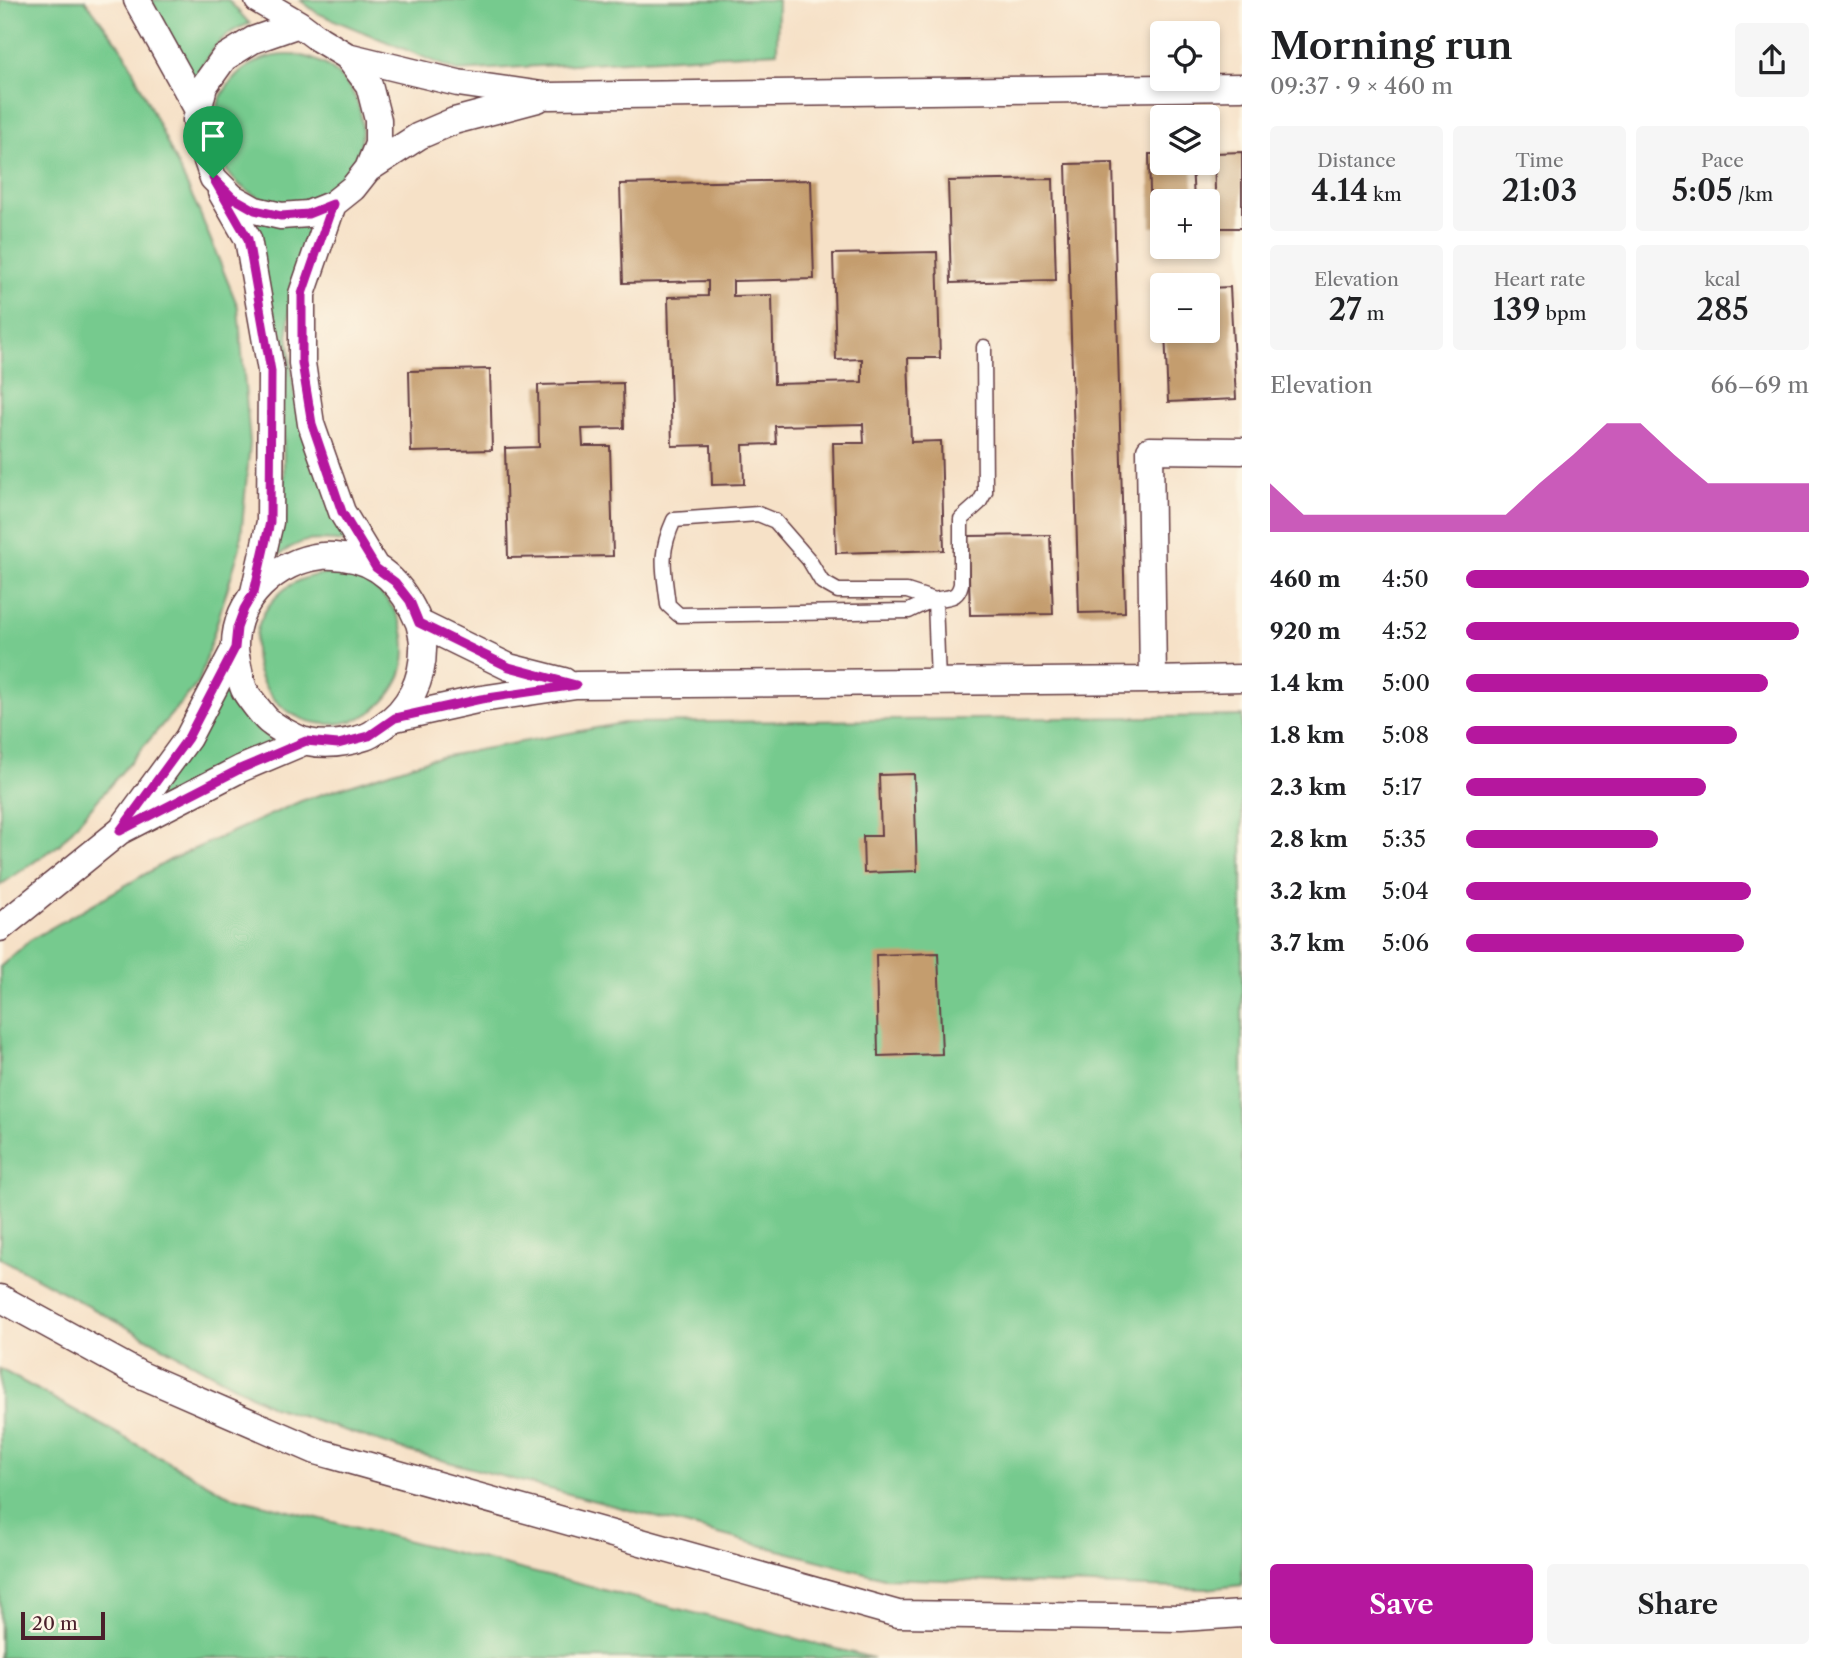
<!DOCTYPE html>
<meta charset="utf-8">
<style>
:root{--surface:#fff;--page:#f6f6f6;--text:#202124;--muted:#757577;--accent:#b5179e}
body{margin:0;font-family:"Libre Caslon Text",serif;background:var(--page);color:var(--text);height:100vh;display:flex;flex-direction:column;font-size:26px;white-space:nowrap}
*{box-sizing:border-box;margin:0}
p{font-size:23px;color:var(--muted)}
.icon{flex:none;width:38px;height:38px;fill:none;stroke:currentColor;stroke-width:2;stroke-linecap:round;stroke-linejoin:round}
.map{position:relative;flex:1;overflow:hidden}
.sheet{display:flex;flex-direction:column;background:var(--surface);width:595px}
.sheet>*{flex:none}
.fabs{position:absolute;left:1150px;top:21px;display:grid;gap:14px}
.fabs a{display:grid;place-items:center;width:70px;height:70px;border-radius:7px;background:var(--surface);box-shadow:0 4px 10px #0003;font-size:35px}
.scale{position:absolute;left:21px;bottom:18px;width:84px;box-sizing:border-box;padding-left:7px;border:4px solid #4a1f2b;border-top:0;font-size:19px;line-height:24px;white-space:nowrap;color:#4a1f2b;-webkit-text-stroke:5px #fcf5e5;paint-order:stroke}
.pin{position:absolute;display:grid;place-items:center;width:60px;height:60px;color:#fff;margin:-72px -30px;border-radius:50% 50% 50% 0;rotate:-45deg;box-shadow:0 0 7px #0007}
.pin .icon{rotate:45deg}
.round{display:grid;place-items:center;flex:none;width:74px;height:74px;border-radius:7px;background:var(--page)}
.summary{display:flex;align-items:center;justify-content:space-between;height:119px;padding:0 28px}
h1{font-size:38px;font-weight:600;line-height:52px}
.metrics{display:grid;grid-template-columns:repeat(3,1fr);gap:10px;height:119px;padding:7px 28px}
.metrics div{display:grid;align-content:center;border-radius:7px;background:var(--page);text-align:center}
.metrics b{font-size:30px;font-weight:600}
.metrics small{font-size:19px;font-weight:400}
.metrics p{font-size:19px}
.chart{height:196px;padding:14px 28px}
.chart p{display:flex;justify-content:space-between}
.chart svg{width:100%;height:126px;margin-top:7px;fill:var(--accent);opacity:.7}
.button{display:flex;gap:14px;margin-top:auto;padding:14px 28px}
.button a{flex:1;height:80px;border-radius:7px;background:var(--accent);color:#fff;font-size:28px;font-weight:600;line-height:80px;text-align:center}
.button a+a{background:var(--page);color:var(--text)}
ul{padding:0 28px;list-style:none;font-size:23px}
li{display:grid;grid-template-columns:112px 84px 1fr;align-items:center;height:52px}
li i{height:18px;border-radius:9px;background:var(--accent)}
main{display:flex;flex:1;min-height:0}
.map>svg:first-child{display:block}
</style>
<main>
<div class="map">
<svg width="1242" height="1658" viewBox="0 0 1242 1658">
<rect width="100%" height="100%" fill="#fcf5e5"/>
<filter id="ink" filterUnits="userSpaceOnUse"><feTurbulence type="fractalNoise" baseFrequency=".0143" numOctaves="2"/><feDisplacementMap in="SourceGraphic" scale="14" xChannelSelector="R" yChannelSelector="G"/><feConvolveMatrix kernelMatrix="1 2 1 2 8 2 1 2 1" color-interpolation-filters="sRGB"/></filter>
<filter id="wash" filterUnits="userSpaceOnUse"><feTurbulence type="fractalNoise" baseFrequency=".00686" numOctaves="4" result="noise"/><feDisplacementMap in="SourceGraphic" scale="28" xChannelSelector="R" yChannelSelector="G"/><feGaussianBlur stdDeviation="1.57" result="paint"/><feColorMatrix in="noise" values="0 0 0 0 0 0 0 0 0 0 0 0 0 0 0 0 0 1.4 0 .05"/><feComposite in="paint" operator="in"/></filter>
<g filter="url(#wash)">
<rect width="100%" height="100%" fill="#f6e1c7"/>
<path fill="#76ca8e" stroke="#60745c" stroke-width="2" d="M0,0H85L125,53L199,211L238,307L250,443L240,547L199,682L59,845L0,885Z
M151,0H228L250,24C219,32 205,59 193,85Z
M300,0H778L777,52L457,71L317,13Z
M214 129a74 74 0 1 1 148 0a74 74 0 1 1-148 0Z
M250,215L320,221L291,285L288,333L294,391L346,542C311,539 304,536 275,558L284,477L283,415Z
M255 649a75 75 0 1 1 150 0a75 75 0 1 1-150 0Z
M231,682L241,711L258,729L279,745L140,812Z
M1242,716V1585L1206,1589L884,1578L411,1452L273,1407L0,1258V967L30,940L170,860L301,801L430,759L623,723Z
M0,1369L230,1496L873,1658H0Z"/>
<g id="blocks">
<path fill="#c49d6e" d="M1242,152V228H1216L1214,153Z
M1149,154H1162V163H1192L1194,201H1162V227H1151Z
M1113,163L1125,612L1079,613L1066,164Z
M1053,179L1056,280L951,283L948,181Z
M811,180L814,279L733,281V296L772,295L774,384L862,382V359L836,360L833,254L937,252L940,358H908L911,442L941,441L944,550L836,553L833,443H864L863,424L775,426L776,444L743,445L744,484L712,485L711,445L672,446L668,297L708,296V281L623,283L620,184Z
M1230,287L1236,399L1168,402L1165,331H1208V288Z
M490,369L492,450L411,452L409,371Z
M623,383L624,428L582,429L583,446H610L613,556L508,558L505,448L539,447L538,385Z
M1050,535L1053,614L970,615L968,536Z
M914,774L917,871L864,873L863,836H881L879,775Z
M938,953L942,1054L878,1056L876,955Z"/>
</g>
</g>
<g filter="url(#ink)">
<use href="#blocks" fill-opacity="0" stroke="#643c42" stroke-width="2"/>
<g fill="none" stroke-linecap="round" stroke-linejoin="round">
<defs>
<path id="service" d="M935,600L907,591H838L822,582L809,560L775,521L758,514L674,520C658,555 664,569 668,605L679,615L909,611C917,607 926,602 935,600C949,596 957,600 961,584V519L979,503L985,492L984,347
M935,600L938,682"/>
<path id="minor" d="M137,0L198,110
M258,0L299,24
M299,24L319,39L347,56L369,85L378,120V144L368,169L353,188L333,204L308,214L281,216L255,210L232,197L213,178L199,137L196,120L204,86L224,58L253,40Z
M347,56L458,83L549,96L1242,87
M368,169L419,136L454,121L538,99
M221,192L248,239L271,371L270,522L254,592
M333,204L302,294V363L311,424L342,512L376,568
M419,623C421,631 424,641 423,649C423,680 409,709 383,726C377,730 372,735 365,737C347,743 327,746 308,742C299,740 277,728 270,722C265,719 246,694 244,689C241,682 235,654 235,647C234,599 277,561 322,556C329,555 336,556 343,557C382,561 405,589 419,623L509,667L564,681
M1153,680L1150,450L1242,451
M395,718L481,699L576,685L1153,680L1242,678
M125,824L188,738L235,648
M0,928L120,831L240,769L306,741
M0,1298L139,1374L316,1451L898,1614L1181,1618L1242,1614"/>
</defs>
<use href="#service" stroke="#643c42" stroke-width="17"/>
<use href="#minor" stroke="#643c42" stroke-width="29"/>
<use href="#service" stroke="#fff" stroke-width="14"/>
<use href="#minor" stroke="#fff" stroke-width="26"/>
</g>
</g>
<g fill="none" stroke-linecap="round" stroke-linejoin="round" filter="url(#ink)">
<defs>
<path id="route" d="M213,178L232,197L255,210L281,216L308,214L333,204L302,294V363L312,424L342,512L376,568L395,582L410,601L419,623L509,667L576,685L481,699L395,718L369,736L338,744L306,741L240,769L120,831L188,738L235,648L237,628L244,609L254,592L270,522L271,371L248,239Z"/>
</defs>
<use href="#route" stroke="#fff" stroke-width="14"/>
<use href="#route" stroke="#b5179e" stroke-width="9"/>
</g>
</svg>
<div class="fabs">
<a><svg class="icon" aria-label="locate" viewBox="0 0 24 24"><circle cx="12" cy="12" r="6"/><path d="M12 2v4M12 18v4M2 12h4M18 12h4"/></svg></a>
<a><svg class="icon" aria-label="layers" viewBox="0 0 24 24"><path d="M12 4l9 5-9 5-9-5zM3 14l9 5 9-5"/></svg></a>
<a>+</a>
<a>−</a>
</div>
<div class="scale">20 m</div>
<div class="pin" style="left:213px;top:178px;background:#1e9e55"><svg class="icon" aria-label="arrive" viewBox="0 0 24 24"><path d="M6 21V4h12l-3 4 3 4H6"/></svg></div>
</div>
<section class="sheet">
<div class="summary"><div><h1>Morning run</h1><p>09:37 · 9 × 460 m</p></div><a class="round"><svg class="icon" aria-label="share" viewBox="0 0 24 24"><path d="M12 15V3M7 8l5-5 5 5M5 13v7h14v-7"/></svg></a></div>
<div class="metrics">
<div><p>Distance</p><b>4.14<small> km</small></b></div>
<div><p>Time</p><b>21:03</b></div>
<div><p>Pace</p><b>5:05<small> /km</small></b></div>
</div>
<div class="metrics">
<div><p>Elevation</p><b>27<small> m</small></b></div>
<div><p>Heart rate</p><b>139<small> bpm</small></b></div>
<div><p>kcal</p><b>285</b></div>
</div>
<div class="chart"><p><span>Elevation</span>66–69 m</p>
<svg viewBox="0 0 160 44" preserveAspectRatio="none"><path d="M0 44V27L10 38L20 38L30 38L40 38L50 38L60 38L70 38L80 27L90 17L100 6L110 6L120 17L130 27L140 27L150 27L160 27V44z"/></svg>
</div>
<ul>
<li><b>460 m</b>4:50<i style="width:100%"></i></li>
<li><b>920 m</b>4:52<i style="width:97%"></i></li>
<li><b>1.4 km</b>5:00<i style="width:88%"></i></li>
<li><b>1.8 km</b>5:08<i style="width:79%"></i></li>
<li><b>2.3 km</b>5:17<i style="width:70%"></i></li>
<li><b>2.8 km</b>5:35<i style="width:56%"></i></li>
<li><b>3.2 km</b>5:04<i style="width:83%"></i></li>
<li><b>3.7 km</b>5:06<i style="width:81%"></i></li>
</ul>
<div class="button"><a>Save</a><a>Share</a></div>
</section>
</main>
